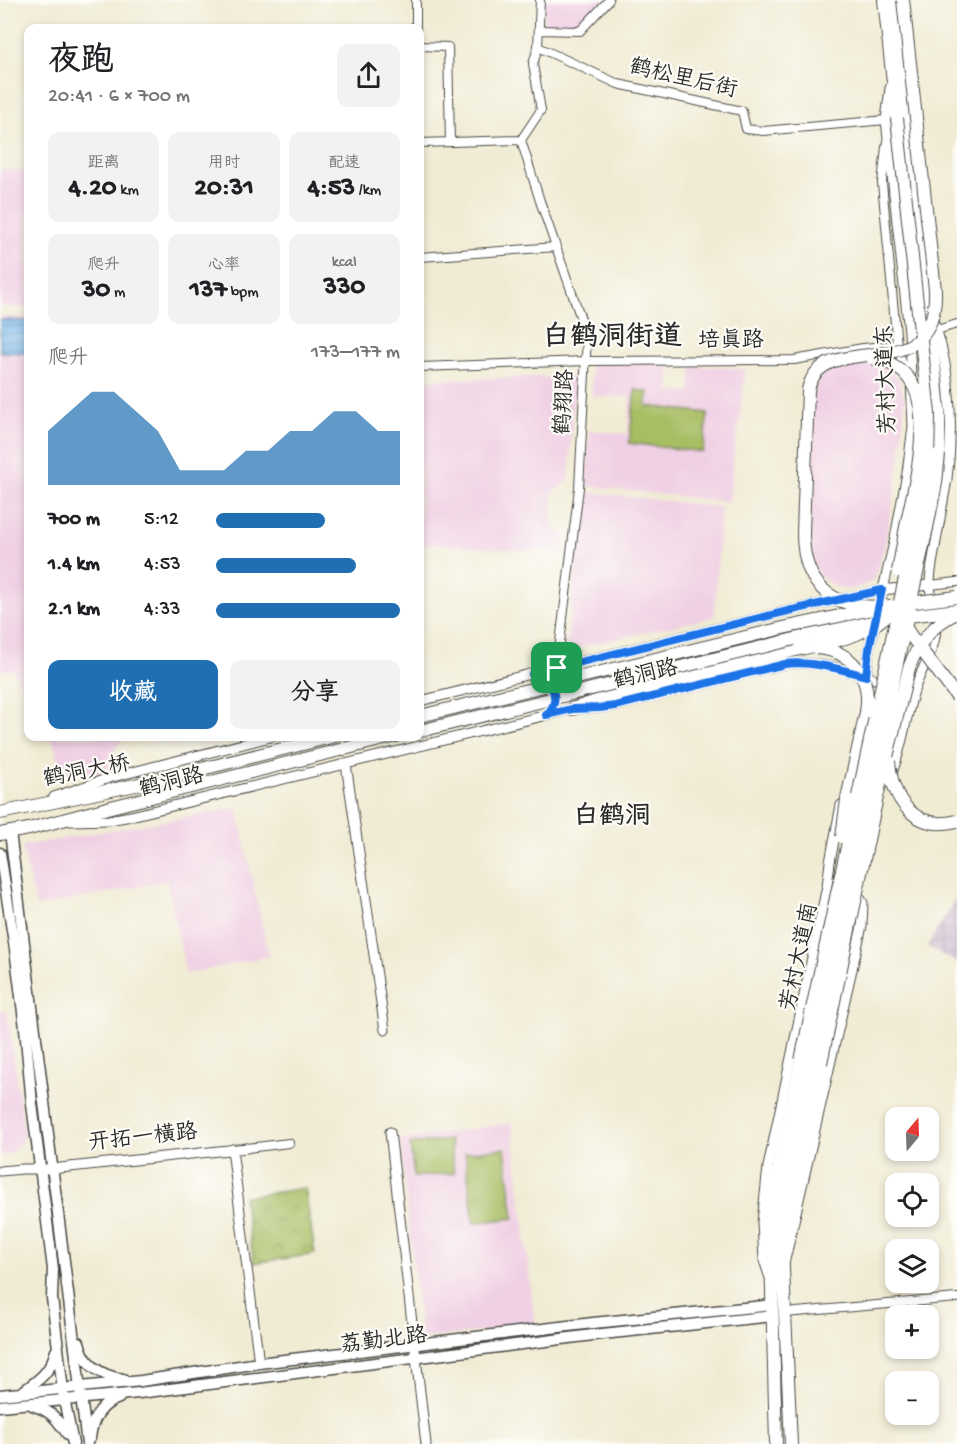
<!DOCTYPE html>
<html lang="zh">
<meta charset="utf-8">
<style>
:root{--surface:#fff;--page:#f2f2f2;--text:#202124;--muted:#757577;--accent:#1f6fb2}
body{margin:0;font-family:"Gochi Hand","LXGW WenKai TC",sans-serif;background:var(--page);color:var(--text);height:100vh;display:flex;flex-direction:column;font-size:22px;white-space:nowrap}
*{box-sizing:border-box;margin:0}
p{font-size:20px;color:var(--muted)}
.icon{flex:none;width:33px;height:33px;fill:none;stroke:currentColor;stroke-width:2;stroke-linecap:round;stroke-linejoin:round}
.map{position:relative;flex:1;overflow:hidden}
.side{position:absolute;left:24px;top:24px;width:400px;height:717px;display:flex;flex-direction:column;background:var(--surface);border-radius:12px;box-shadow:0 3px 9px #0003}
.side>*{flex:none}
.needle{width:39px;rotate:19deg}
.controls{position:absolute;left:885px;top:1107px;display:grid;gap:12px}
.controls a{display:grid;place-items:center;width:54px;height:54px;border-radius:12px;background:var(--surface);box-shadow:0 3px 9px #0003;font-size:30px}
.pin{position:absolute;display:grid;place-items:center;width:51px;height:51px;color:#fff;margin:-26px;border-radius:12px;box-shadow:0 3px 9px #0006}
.round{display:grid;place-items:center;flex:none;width:63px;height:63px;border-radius:12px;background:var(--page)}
.head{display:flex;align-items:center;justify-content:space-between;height:102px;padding:0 24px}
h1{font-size:33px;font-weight:700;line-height:45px}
.figures{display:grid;grid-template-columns:repeat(3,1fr);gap:9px;height:102px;padding:6px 24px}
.figures div{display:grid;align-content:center;border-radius:12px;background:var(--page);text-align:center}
.figures b{font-size:26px;font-weight:700}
.figures small{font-size:16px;font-weight:400}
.figures p{font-size:16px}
.chart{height:168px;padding:12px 24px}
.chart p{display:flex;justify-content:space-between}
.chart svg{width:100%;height:108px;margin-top:6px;fill:var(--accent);opacity:.7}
.cta{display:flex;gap:12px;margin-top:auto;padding:12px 24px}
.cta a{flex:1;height:69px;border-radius:12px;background:var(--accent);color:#fff;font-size:24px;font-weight:700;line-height:69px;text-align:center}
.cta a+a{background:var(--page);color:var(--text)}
ul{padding:0 24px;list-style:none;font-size:20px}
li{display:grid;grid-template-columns:96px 72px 1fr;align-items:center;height:45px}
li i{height:15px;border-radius:8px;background:var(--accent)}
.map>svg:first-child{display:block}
</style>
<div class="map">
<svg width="957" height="1444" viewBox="0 0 957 1444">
<defs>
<pattern id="industrial-grid" width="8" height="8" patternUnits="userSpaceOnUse" patternTransform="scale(1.5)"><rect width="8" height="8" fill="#cebed1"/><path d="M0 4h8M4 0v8" fill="none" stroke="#b1a3b4"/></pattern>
<pattern id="park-crowns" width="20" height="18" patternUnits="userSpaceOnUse" patternTransform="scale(1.5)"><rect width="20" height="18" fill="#a7be63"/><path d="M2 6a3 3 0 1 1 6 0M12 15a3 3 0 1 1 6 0" fill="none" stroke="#889b52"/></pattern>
<pattern id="water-rules" width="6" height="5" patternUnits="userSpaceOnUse" patternTransform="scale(1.5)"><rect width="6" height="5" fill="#75b5e9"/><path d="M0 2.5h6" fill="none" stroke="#6093bd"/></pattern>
</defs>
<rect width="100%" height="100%" fill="#fdfcf7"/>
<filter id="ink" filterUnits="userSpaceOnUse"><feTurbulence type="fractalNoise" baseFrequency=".0167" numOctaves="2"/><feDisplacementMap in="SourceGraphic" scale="12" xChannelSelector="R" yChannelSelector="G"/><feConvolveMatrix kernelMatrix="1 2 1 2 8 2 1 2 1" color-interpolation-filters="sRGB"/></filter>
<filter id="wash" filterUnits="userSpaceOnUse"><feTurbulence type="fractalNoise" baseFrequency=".008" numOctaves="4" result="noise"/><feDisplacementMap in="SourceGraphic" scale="24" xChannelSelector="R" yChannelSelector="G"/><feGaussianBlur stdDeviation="1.35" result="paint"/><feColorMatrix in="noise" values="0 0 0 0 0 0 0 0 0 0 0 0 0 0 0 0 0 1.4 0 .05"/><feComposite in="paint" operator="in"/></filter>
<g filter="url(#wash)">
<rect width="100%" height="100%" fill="#f0ebd3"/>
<path fill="#f0d0e4" d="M545,0H604L580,25H544Z
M0,169L28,171V308L0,306Z
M0,316L28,318V697L13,670H0Z
M591,363L671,365L669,391L690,393L692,366L745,369L740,419L733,459L729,502L586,486L589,430L628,434L630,397L592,396Z
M847,363H874L884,366L899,378L905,400L900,460L885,545L874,580L859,587L846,590L830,584L819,575L811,560L807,525L813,393L820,373L831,367Z
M575,376L569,480L553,492L552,512L553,529L566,534L564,553L428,544L420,550V380Z
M585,492L721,507L714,617L566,650Z
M51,737H124L114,751L107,771L63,778L53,741Z
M237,808L269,956L186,974L167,881L36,907L22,846Z
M0,1011H7L25,1137L9,1154L0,1155Z
M512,1123L535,1325L421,1339L400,1140Z"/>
<path fill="url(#industrial-grid)" d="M957,897V963L927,946Z"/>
<path fill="url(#park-crowns)" stroke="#697447" stroke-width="1.5" d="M305,1188L315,1254L254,1263L243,1197Z"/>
<path fill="#a7be63" stroke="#697447" stroke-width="1.5" d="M635,390L648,392L647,406L708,413L703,452L629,443Z
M450,1140L454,1173L414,1177L410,1144Z
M505,1148L514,1218L474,1223L465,1153Z"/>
<path fill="url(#water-rules)" stroke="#50708a" stroke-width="1.5" d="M0,320L28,321V353L0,352Z"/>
</g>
<g filter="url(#ink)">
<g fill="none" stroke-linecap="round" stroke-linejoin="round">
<defs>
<path id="minor" d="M416,0V28
M540,0L538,47L533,64L541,110L521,140L540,201L587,336L579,488L557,667
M539,30L580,31L609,0
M420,46L448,47L450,142
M538,47L618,84L742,111L746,129L763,131L886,120
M420,143L521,140
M886,147L882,183L897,345L905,373
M420,257L556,247
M937,330L957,324
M420,367L586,361L794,360L863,348L896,345
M930,585L957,582
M247,1148L289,1143
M785,1313L957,1298"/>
<path id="tertiary" d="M931,315C951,363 954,428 947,479C943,502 939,524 935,547C933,559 930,572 930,584C930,591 932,599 934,606
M533,674C552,680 562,700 546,715
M866,683L869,649L895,538L907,473L913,426L909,332L886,120L890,88
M420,701L788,611L882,590L930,585
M346,764L385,1030
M891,775C902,749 905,721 913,694C920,668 937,651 936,623
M54,797L109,778L274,736
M71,821L109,820L131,816L572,709L600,708L615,706L785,664C821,660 855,673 888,683
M390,1132L426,1444
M232,1149L259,1363
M0,1171L23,1169H51L247,1148
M785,1260L862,926L863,903L856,891
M769,1275L764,1260L762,1222L768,1167L827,886L830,862L841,805"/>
<path id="secondary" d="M10,832L87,1444
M0,853L15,949L25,1028L32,1104L53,1269L52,1298L64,1399L73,1444
M79,1342C84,1365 101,1376 123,1379
M21,1393C39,1380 50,1373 56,1351
M0,1395L141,1381L259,1363L593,1323L773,1305
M32,1405C54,1412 56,1419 69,1436
M0,1406L139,1393L593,1335L773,1316
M90,1438C92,1419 101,1404 119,1398"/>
<path id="primary" d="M0,813L145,783L335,736
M0,834L29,829L111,807L396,736"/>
<path id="trunk" d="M884,0L897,118
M893,0L936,381L939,410V454
M572,709L603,699L800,649
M847,799L866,712
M788,1231L795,1182L821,1063
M776,1444L770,1216L781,1153L801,1060
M791,1444L781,1225C784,1170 799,1115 811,1061"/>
</defs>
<use href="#minor" stroke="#494844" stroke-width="10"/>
<use href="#tertiary" stroke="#494844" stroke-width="11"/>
<use href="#secondary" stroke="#494844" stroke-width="13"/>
<use href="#primary" stroke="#494844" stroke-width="14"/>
<use href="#trunk" stroke="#494844" stroke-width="14"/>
<use href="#minor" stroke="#fff" stroke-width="8"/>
<use href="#tertiary" stroke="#fff" stroke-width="9"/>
<use href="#secondary" stroke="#fff" stroke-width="10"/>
<use href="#primary" stroke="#fff" stroke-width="12"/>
<use href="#trunk" stroke="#fff" stroke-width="12"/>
<defs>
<path id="primary-bridge" d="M900,604L957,597
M900,617L957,610
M420,716L783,628L877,608
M420,731L807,636L877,621"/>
<path id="trunk-bridge" d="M872,358C891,361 907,371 915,389C930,423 915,486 907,521C904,538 901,555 898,571
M891,606C837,611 803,590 803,533L808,390C822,324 938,393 935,290L903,0
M904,625L911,636L957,697
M817,648C852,651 872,676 866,712
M800,649C841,640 869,636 898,605
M889,761C892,799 914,832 957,821
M842,837L847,799
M801,1060L921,504L928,462L929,414L897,118
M811,1061L846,894L927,528L936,483L939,454
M821,1063L877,797L909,668C917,645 933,623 957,613"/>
</defs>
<use href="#primary-bridge" stroke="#494844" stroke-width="14" stroke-linecap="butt"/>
<use href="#trunk-bridge" stroke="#494844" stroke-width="14" stroke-linecap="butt"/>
<use href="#primary-bridge" stroke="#fff" stroke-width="12"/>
<use href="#trunk-bridge" stroke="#fff" stroke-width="12"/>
</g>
</g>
<g fill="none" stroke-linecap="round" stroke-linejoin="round" filter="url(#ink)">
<defs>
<path id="route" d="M882,590L869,649L866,676C839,669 813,661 785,664L615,706L600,708L572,709L546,715C563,699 552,680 532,674L788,611Z"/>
</defs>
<use href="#route" stroke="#fff" stroke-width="12"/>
<use href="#route" stroke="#1a73e8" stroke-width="8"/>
</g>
<g text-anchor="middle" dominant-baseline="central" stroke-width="4.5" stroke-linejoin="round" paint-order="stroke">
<g font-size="22" fill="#2b2b2b" stroke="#fdfcf7">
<text transform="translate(683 80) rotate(13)">鹤松里后街</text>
<text x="731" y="342">培真路</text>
<text transform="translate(888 379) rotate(-92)">芳村大道东</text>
<text transform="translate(566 402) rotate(-87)">鹤翔路</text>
<text transform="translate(646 676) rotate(-13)">鹤洞路</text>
<text transform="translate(87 773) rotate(-11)">鹤洞大桥</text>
<text transform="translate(172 784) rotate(-14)">鹤洞路</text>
<text transform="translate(801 957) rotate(-78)">芳村大道南</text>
<text transform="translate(143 1139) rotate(-6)">开拓一横路</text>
<text transform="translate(384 1342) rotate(-7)">荔勤北路</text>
</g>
<g font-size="26" font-weight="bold" fill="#2b2b2b" stroke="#fdfcf7">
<text x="612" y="818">白鹤洞</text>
</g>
<g font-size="28" font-weight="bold" fill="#2b2b2b" stroke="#fdfcf7">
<text x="612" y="338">白鹤洞街道</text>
</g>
</g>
</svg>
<div class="controls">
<a><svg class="needle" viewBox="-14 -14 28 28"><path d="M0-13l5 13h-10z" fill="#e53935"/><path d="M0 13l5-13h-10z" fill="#757577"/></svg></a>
<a><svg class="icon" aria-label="locate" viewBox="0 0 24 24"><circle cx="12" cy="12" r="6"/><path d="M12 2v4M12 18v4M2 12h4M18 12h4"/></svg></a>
<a><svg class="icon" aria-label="layers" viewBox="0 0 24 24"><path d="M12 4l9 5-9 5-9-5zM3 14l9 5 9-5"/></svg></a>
<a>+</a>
<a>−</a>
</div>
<div class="pin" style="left:557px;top:668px;background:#1e9e55"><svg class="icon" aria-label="arrive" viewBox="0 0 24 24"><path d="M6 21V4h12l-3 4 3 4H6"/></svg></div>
<section class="side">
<div class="head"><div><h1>夜跑</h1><p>20:41 · 6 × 700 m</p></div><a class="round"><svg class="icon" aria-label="share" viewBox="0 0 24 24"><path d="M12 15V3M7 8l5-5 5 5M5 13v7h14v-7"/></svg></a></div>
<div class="figures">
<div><p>距离</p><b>4.20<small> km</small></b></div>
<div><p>用时</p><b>20:31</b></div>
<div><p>配速</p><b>4:53<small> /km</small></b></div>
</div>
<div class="figures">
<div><p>爬升</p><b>30<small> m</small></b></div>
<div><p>心率</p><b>137<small> bpm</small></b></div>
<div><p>kcal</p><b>330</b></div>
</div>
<div class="chart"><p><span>爬升</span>173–177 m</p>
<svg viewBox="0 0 160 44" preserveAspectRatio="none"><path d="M0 44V22L10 14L20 6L30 6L40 14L50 22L60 38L70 38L80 38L90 30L100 30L110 22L120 22L130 14L140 14L150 22L160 22V44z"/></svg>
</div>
<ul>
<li><b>700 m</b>5:12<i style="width:59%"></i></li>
<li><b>1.4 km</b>4:53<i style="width:76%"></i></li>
<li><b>2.1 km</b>4:33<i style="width:100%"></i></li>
</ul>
<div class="cta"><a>收藏</a><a>分享</a></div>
</section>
</div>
